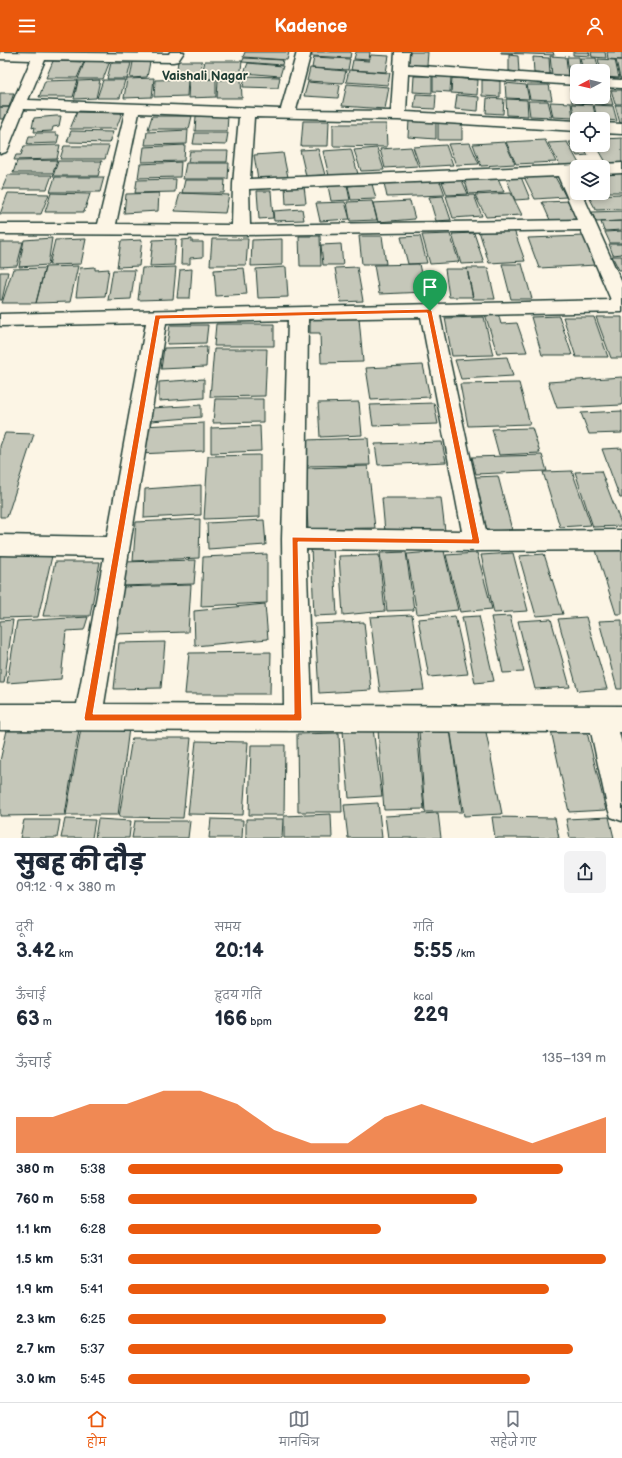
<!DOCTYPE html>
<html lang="hi">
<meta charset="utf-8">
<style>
:root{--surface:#fff;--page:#f2f2f3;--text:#1f2937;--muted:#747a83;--line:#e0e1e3;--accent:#ea580c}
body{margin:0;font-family:"Balsamiq Sans","Playpen Sans Deva",sans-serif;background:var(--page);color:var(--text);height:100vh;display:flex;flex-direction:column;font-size:15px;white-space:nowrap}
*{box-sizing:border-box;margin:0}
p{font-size:13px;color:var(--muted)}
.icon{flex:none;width:22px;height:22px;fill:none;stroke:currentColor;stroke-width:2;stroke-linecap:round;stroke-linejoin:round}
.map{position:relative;height:786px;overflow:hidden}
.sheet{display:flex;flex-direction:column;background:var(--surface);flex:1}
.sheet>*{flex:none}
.needle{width:26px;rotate:263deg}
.controls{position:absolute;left:570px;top:12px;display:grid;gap:8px}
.controls a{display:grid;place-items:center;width:40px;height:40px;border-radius:6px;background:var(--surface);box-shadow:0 2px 6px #0003;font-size:20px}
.pin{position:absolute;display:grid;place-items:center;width:34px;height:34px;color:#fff;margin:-41px -17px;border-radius:50% 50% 50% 0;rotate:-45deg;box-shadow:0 0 4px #0007}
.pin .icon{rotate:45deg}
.round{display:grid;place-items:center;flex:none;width:42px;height:42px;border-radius:6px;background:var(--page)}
.headline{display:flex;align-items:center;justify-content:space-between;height:68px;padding:0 16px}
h1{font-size:22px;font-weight:800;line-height:30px}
.stats{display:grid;grid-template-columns:repeat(3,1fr);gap:6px;height:68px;padding:4px 16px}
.stats div{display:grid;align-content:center}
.stats b{font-size:20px;font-weight:800}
.stats small{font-size:11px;font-weight:400}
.stats p{font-size:11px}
.chart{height:112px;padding:8px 16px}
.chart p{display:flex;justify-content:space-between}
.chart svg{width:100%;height:72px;margin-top:4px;fill:var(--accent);opacity:.7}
ul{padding:0 16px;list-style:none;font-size:13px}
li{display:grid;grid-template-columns:64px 48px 1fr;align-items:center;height:30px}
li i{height:10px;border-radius:5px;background:var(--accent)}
header{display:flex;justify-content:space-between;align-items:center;height:52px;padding:0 16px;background:var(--accent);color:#fff;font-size:18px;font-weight:800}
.menu{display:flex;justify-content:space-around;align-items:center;height:56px;border-top:1px solid var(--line);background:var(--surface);font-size:11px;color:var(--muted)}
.menu a{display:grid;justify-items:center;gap:2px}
.menu .current{color:var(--accent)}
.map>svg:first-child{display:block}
</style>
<header><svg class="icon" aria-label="menu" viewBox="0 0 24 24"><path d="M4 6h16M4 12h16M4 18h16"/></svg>Kadence<svg class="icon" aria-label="person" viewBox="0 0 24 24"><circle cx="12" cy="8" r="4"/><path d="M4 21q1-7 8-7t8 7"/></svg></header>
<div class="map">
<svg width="622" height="786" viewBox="0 0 622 786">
<rect width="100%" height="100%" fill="#fcf5e5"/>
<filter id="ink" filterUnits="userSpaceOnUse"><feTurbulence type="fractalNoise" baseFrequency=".025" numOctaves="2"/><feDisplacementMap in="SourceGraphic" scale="8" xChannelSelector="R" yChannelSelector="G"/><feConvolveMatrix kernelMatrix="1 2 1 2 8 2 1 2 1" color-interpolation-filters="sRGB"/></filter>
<g filter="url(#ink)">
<path fill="#c5c7b9" stroke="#1f3d34" d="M245,0H289L287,8L243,5Z
M312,0H351L350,6L311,4Z
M356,0H370L369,8L354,7Z
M409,0H428L427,13L407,14Z
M501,0H553L554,3L501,1Z
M573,0H589L590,4L573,3Z
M591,0H605L606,6L592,5Z
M607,0H622V8L608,7Z
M371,3L389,4L386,20L351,18L353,8L369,9Z
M509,3L518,4L519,20L509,19Z
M550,4L566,5L568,24L552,23Z
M314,5L350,7L348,18L312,16Z
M533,5L549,6L550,22L534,21Z
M567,5H579L581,19H577V23H569Z
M244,6L283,8L282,13L242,10Z
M580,6H596L599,19H583Z
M598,7L615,8L619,26L603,25V19H601Z
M616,8H622V26H620Z
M53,9L84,10L77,26H46Z
M85,9H110L103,27H78Z
M178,9H202L201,24L176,25Z
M205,9H242L240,27H201Z
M133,10H150L147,25L130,26Z
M111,11H131L127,27H107Z
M248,11L283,14L280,24L244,21Z
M310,16L346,19L343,31L307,29Z
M349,18L390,21L388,33L346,30Z
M245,24L280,25L278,36L243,35Z
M414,24H432V41L413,40Z
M433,24L451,25L450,40L433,39Z
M154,26L152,45L124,46L127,27Z
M452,26L478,28L477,43L451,41Z
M188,27L187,44L154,45L155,28Z
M216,27V45L188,46L189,28Z
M241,27L242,46H217L218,28Z
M78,28L73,45H39L45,29Z
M100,28L96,46L74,47L78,29Z
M103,28H125L120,46H97Z
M482,28L500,29V45L482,44Z
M308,30L340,33L338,46L304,44Z
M505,31L526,33L529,47L506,46Z
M347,32L389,35L385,57L342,54Z
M527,33H549L552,48L530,47Z
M570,36H577V45H591L593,52L572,51Z
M603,38H609L613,53L595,52L594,45H603Z
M611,38H622V52H615Z
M0,41H14L9,55H0Z
M416,42L436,43L435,57L414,56Z
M457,43L479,45L478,59L455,57Z
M487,46L504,47L503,62L486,61Z
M506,47L527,48L528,64L507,63Z
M528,49H548L552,65L530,64Z
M550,50L571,51L573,66L553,65Z
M572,52L593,53L596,67L575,66Z
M594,53L613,54L617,69L597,67Z
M615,53H622V71H620Z
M0,55H10L4,67H0Z
M77,60L122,61L116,77H70Z
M56,64H61L59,74L53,75L52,79L34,80L35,75L32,76L34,66Z
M152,64H192L189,77H148Z
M196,64H228L227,79H195Z
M409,68L436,70V87L408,85Z
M303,69H329L328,94H301Z
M438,69L462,71V88H438Z
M333,72H386L387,95L333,94Z
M188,78L187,92L145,93L147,80Z
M71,79L113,80L109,91L67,90Z
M36,81H56V83H59L57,91L27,92L29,84H35Z
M195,81H228L226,93L193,92Z
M622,86V112H607L596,93H603V87Z
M545,88L556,110L516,112L506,90Z
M505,90L515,112L481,114L473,92Z
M567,90L581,115H561L548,91Z
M569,90H577V93H582L588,103L577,104Z
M470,91L479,112L456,113L448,92Z
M60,93L57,107L14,108L16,103H21L24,94Z
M185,93L184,109L142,110L144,95Z
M446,93L453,113L420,115L413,95Z
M64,94H109L105,107H60Z
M411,95L418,114L385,116L380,97Z
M377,96L384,118L361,119L354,98Z
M318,97L325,123L306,124L300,98Z
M351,97L358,122L329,124L323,99Z
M190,99H228L227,110H188Z
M283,101L288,125L258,128L254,103Z
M57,108L53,121H13L17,109Z
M58,109H102L98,124H53Z
M181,110L180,125L138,126L140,112Z
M186,111H229L228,127H183Z
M622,121V140H603V122Z
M8,123H52L47,137H2Z
M554,123L566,145L535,147L524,125Z
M497,124L504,140L469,142L464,126Z
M55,125H104L100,140H50Z
M521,125L530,147L515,148L506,126Z
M461,126L468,142L447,143L441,127Z
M176,127L175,140L135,141L137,128Z
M185,128H225L224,141H182Z
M440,129L445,143L387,145L384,131Z
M372,132L376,147L351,148L348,134Z
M347,133L350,148L331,149L328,134Z
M285,134H304L306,151L286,152Z
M257,139H271L273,166L259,167Z
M8,141L49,142L41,162H0Z
M51,141L90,142L84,160H45Z
M159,141L158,159L124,161L126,142Z
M180,141L229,143L225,161L175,159Z
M511,141L522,163L486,165L475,143Z
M622,142V157L596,158L588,143Z
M474,143L482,164L453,166L446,144Z
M443,144L451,168L436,169L429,145Z
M372,149L377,168L350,169L347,150Z
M410,149L415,167L378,170L373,151Z
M571,149L580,167L550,168L542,150Z
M345,150L350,167L320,169L316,151Z
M302,157L304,168L274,169L273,159Z
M622,159V169L596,170L592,160Z
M622,169V178L604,179L601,170Z
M514,178L525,209L489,211L479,179Z
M622,179V191H610L605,180Z
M474,181L484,211L461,212L452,182Z
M450,182L459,210L430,212L422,183Z
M299,184H320L321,214H300Z
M359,184H382L386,212H362Z
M420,184L427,211L408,212L401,185Z
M584,184L597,213L539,216L528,186Z
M52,186L48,213L19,215L24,188Z
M86,187L81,212L49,213L55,188Z
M176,187L174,213L150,214L153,188Z
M192,187V190H203V205L190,206V212H181L182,188Z
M212,187H248L246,213H210Z
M282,187V213L251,214L252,188Z
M142,188L139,214L117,215L121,189Z
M0,190H23L17,214L0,215Z
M341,192L343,213H323L321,193Z
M609,192H622V202L613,203Z
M612,204H622V218H619Z
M419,212L425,240L379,242L374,213Z
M502,212H522L532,247H511Z
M78,214L70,250L36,251L45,215Z
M95,215V218L109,217L105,244L76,245L80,216Z
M176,215L173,247L138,248L142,216Z
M286,215L288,245L258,246L256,217Z
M357,215L363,249L341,250L335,216Z
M45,216L36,251H2L13,217Z
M244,216L247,242L216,244L214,218Z
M467,216H488L495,247H473Z
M192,217L190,246H177L180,218Z
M445,217H467L473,245H449Z
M113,218H135L131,247L108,248Z
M0,220H8L2,248H0Z
M498,261L501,272L517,271L527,300L497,301L485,262Z
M559,264L572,303H542L531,265Z
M484,265L493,303L452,304L445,266Z
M563,265H594L608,305H576Z
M596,265H622V306H611Z
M310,266H359L363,310L321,311L320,281H310Z
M216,272H274V294H214Z
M170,273H208L206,291L167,292Z
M207,295L206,315L161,317L164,296Z
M214,297H267L265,344L210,345Z
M507,305L513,324L461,327L455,308Z
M423,313L430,345L371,348L366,316Z
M622,325V353L557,356L548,330Z
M204,327V346L159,349V330Z
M519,331L530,372L468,374L460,332Z
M215,347H263V370L213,371Z
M359,350L362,383L320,385L318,351Z
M434,351L438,372L373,374L370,353Z
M201,353V365L151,369V356Z
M622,359V381L589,382L581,361Z
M204,371V399L139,402L142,374Z
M260,374L261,399L211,401V376Z
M532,376L540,401L499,403L492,377Z
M5,381L34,382L7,465H0V394Z
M368,386L370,413L305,414V388Z
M442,390L446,410L378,413L375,392Z
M622,396V446H620L602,397Z
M260,403V465L204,467L208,404Z
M542,403L547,419L476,422L472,405Z
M368,414L375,476L308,477L305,416Z
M572,419L591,473L560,475L543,420Z
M601,419L622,474L593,475L575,420Z
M498,424L512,478L487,479L475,425Z
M201,433V463L144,466L145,437Z
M382,446H441L445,479L385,480Z
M200,467L199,506L133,509L136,470Z
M264,468L266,493L208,497L207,471Z
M333,494L337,563L314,564L311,495Z
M622,494V562H616L595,495Z
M444,499L458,558L417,562L407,502Z
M406,500L414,558L387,559L380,501Z
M477,501L492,557L460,560L446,503Z
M513,501L528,559L494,561L481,503Z
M267,502V551L201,554L203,505Z
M544,502L563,562L536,564L519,504Z
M0,503L52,504L38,565L0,566Z
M379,503L385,559L343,563L339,504Z
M196,508L194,532L119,534L122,510Z
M55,510H100L90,564H43Z
M191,533L188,580L114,582L119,535Z
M265,552L268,587L195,594L194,559Z
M412,563L424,638L380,640L370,565Z
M455,564L468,622L429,625L418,567Z
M479,564L494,629L475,631L462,565Z
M510,564L524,620L503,621L491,565Z
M88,565L84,578L66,579L61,627L7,631L17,569Z
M586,565L607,637L578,639L558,567Z
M551,567L570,635L535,637L518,569Z
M13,568L4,631H0V569Z
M622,568V637H617L599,569Z
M364,570L371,638L319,641L315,572Z
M165,590L161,636L114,637L119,591Z
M271,600L270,642H185L189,601Z
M585,672L606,758L569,760L550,674Z
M485,675L502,762L464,764L450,676Z
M81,676H129L118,763H66Z
M79,677L65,763L0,764V709L7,678Z
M373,677L382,744L349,746L343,679Z
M417,677L424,757L384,758L378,678Z
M450,678L462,760H425L419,679Z
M339,681L342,760H298L297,682Z
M132,686H191L183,766L119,765Z
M196,689L248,690L243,763L188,762Z
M251,693H285L284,763H249Z
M378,751L382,786H348L344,753Z
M438,761L441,786H388L385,764Z
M331,762L332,786H284V764Z
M492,765L555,766L559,786H495Z
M609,765L614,786H570L566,767Z
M65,767L95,768L92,786H61Z
M98,767L131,769L129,786H95Z
M211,767L243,768L242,786H209Z
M246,767H283L282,786H246Z
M24,768H60L57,786H20Z
M135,769H190L188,786H132Z"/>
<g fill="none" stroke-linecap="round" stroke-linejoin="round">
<defs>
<path id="street" d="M0,0L169,2L170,0H184L178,9L173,10L45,8L28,48L281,57L297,0H311L296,58L391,59L395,0H409L408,13L577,25V33L408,22L406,60L577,69V79L398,68L254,65L250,127L577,113L583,115H577V123H574L577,130V141H582L622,231V260L440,264L486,479L622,478V498L476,499L306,497L312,653L622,654V680H619L622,692V769L611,765L607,754L591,680L0,678V652H77L104,505L0,503V483L107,485L146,271L0,274V262L611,248L581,178L241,183L0,182V172H98L125,60L24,57L8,97L6,100L0,102V79L31,8L0,7ZM139,61L239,65L233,132L232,173L116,172ZM558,124L577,168L250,173L249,137ZM421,265L462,479L306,477L308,267ZM288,268L282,487L284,653L104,652L166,271Z
M603,27L622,28V36L603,35Z
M603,71L622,72V82L603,81Z
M622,111V121L603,122V115H596L603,112Z"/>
</defs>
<use href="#street" stroke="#1f3d34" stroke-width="3"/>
<use href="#street" fill="#fcf5e5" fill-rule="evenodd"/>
</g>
</g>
<path fill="#ea580c" stroke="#fff" fill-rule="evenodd" d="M430,257L432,259L480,490L479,492L298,490L302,666L301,669H85L84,666L155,263ZM427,261L472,487L292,485L294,662H93L160,267Z"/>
<g text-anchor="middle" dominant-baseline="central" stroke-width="3.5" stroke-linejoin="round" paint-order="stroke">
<g font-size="13" font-weight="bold" fill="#1f3d34" stroke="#fcf5e5">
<text x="205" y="24">Vaishali Nagar</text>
</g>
</g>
</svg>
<div class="controls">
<a><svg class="needle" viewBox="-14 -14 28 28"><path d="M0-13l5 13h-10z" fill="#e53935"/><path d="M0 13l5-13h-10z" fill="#747a83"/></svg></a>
<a><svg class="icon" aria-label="locate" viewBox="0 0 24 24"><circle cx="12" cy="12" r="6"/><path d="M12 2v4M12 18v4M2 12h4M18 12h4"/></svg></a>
<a><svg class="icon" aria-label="layers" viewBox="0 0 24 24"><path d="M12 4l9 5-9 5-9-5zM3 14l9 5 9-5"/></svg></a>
</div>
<div class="pin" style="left:430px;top:259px;background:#1e9e55"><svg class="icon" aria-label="arrive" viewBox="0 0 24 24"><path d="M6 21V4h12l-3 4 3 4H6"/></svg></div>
</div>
<section class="sheet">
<div class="headline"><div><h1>सुबह की दौड़</h1><p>09:12 · 9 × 380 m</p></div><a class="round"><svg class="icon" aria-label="share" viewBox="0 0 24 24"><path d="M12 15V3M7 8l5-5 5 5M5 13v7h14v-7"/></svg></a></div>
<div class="stats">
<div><p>दूरी</p><b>3.42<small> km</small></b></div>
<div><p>समय</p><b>20:14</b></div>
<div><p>गति</p><b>5:55<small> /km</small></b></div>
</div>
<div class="stats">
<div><p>ऊँचाई</p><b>63<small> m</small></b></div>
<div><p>हृदय गति</p><b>166<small> bpm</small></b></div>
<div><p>kcal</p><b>229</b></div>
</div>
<div class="chart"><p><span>ऊँचाई</span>135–139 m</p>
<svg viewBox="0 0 160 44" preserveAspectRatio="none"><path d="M0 44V22L10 22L20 14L30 14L40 6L50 6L60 14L70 30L80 38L90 38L100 22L110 14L120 22L130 30L140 38L150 30L160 22V44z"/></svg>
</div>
<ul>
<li><b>380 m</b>5:38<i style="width:91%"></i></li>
<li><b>760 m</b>5:58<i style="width:73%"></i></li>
<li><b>1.1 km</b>6:28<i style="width:53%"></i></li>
<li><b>1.5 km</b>5:31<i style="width:100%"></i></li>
<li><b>1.9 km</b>5:41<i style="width:88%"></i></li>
<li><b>2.3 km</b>6:25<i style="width:54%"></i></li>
<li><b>2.7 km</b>5:37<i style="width:93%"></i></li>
<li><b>3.0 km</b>5:45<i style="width:84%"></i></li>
</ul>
</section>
<nav class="menu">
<a class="current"><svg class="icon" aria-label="home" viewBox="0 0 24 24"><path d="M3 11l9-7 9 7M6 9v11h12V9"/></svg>होम</a>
<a><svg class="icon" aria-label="map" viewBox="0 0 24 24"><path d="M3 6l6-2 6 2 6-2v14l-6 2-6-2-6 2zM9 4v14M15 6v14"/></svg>मानचित्र</a>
<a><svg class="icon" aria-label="saved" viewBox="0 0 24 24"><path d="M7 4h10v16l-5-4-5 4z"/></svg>सहेजे गए</a>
</nav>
